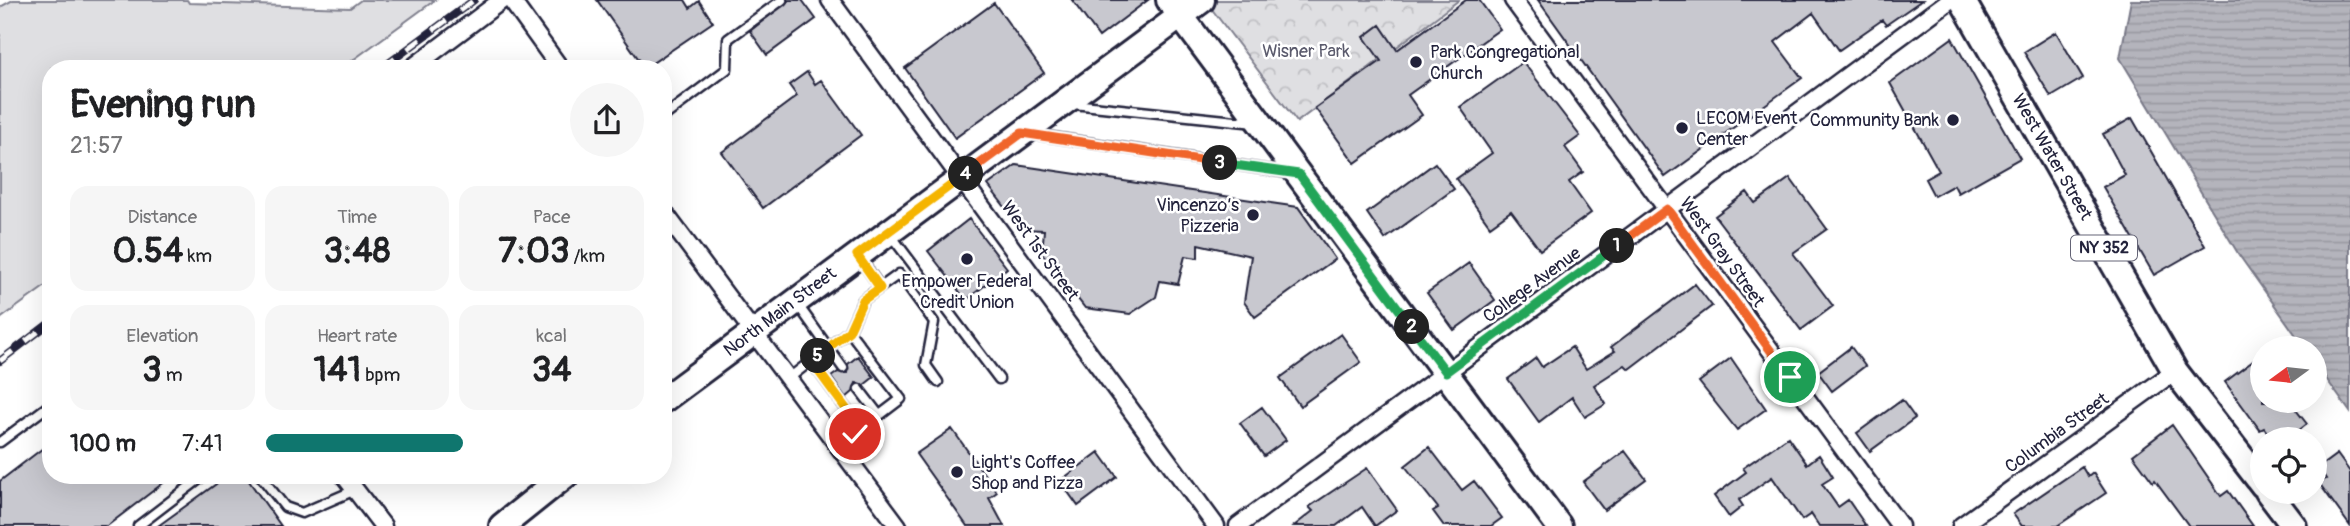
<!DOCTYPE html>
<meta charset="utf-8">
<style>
:root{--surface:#fff;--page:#f6f6f6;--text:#202124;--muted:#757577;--accent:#0f766e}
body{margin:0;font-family:Pangolin,sans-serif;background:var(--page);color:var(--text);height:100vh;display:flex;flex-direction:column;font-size:26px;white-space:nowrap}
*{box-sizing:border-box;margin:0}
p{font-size:23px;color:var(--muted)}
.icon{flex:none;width:38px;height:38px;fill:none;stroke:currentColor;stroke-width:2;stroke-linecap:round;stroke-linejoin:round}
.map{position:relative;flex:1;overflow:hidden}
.drawer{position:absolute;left:42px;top:60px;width:630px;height:424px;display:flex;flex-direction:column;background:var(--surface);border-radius:28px;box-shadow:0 7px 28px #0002}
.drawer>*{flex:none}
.needle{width:46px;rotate:255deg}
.tools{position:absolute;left:2250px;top:336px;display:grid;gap:14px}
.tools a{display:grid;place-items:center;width:77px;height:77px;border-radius:50%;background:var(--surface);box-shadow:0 7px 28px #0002;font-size:35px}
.pin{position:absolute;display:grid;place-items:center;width:60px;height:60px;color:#fff;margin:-30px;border:4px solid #fff;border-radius:50%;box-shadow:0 2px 7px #0007}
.km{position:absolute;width:35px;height:35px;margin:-18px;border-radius:50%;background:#222;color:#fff;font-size:19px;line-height:35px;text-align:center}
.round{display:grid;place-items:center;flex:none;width:74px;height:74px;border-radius:37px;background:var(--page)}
.summary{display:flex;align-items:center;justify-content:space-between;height:119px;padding:0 28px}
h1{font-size:38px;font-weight:800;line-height:52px}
.metrics{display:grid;grid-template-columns:repeat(3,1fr);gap:10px;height:119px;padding:7px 28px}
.metrics div{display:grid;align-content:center;border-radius:18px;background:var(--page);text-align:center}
.metrics b{font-size:35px;font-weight:800}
.metrics small{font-size:19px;font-weight:400}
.metrics p{font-size:19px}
ul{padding:0 28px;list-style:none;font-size:23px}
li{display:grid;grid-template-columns:112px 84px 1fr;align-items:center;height:52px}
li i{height:18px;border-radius:9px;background:var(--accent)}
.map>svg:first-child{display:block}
</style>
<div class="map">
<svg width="2350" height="526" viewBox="0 0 2350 526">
<defs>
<pattern id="forest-crowns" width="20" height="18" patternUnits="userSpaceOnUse" patternTransform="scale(1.75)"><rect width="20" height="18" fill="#dfdfe2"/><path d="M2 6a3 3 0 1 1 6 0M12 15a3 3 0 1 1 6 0" fill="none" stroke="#bfbfc3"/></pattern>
<pattern id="water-rules" width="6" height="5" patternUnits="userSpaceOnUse" patternTransform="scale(1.75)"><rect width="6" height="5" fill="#b4b4bc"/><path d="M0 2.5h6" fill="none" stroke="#9a9aa2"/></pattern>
</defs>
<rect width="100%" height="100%" fill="#fff"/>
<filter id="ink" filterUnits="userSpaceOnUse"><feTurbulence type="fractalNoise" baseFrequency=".0143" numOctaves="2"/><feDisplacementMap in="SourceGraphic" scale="14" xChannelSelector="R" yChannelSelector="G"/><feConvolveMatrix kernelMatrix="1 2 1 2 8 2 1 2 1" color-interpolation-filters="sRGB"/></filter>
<g filter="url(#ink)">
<path fill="#dfdfe2" stroke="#80808e" stroke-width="2" d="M13,0H187L189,3L350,8L361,0H435L342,68H51V282L0,319V7Z"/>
<path fill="url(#forest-crowns)" stroke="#80808e" stroke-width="2" d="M1205,0H1459L1297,122Z"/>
<path fill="url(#water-rules)" stroke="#7a7a88" stroke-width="2" d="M2131,0H2350V412L2315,363V348H2305L2239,255L2120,58Z"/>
<path fill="#c8c8cf" stroke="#22223b" stroke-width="2" d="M597,0H685L690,8L699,1L713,22L645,68Z
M789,0H802L816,19L767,55L750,31Z
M1072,0H1148L1099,37Z
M1466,0H1479L1500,29L1408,95L1422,115L1355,163L1315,108L1381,61L1364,37L1380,25L1397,50Z
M1538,0H1922L1886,25L1882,20L1839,50L1813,13L1775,42L1802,78L1665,177Z
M994,3L1044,73L955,138L905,68Z
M2056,32L2083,78L2051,97L2024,52Z
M1952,38L2020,158L1958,193L1954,185L1934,196L1925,179L1939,171L1890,83Z
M1523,62L1580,136L1565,147L1583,172L1569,182L1591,213L1540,250L1511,211L1490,226L1456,179L1492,153L1460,107Z
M807,72L815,84L821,80L861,135L763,208L722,152L797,96L789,85Z
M2132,118L2205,246L2154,275L2103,187L2125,175L2103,134Z
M1435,163L1454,189L1385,239L1367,213Z
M1016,165L1298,207L1335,259L1255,317L1244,302L1251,256L1198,244V258L1185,256L1178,284L1160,281L1156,297L1130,314L1085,308L1042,253L1044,230L1022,229L988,185Z
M1790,178L1827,229L1793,253L1833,306L1801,330L1715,216L1747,192L1755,203Z
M969,219L1007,268L966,300L928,251Z
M1469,263L1495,300L1454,330L1427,293Z
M1695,284L1712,306L1629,369L1625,365L1594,385L1606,404L1585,417L1572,397L1539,422L1508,379L1536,358L1542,367L1572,347L1586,369L1615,351L1611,347Z
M1341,334L1361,362L1300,406L1280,378Z
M1851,347L1865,366L1832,391L1818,372Z
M858,356L874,377L864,385L856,383L853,392L846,398L831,377L838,372L847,373L848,364Z
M1731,358L1766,409L1737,430L1699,382Z
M2257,358L2263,365V401H2289L2307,424L2288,439H2272L2264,428L2260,430L2225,382Z
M1902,400L1915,418L1870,451L1857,433Z
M1262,407L1286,440L1264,456L1240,423Z
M2172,425L2221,496L2228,491L2253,526H2189L2155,480L2153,482L2133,455Z
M952,429L997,492L989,498L1004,526H967L916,454Z
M1788,437L1807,464L1819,455L1833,477L1822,484L1838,507L1848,500L1866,526H1819L1811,514L1802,520L1772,477L1739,500L1743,506L1729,517L1714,496L1746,472L1743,468Z
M51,442V474H175L107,526H0V481Z
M1429,447L1462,490L1474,481L1502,518L1491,526H1444L1433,511L1438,508L1405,466Z
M1625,451L1646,479L1604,510L1583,482Z
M1099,452L1117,477L1078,506L1060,481Z
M2337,454L2350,472V526L2319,483L2326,479L2318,468Z
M2082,467L2088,477L2093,473L2106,493L2057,526H2022L2013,514Z
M1367,468L1397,510L1375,526L1362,507L1336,526H1294L1313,511L1309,507Z
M230,474H244L281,526H158Z"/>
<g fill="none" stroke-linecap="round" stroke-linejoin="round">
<defs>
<path id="service" d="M1073,104L1255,123
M663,117L727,69L728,39L782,0
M1032,134L1289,173
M890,234L999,379
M859,257L880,287
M798,305L843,368
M849,331L863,300L899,274L934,322L926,365L938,382
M811,361L861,429
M788,379L849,331L901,399L838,447
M859,389L879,415
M0,442L51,404
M259,474L285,507L302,513L355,490
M138,526L206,474"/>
<path id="minor" d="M511,0L560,68
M830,0L1216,526
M1513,0L1900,526
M412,68L502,0
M663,211L898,526
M343,474L383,526
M1238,526L1950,0
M1961,526L2175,371"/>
<path id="primary" d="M1169,0L1559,526
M1962,0L2175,371L2263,485
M663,400L1202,0
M2268,492L2294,526
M502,526L567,474"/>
</defs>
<use href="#service" stroke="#22223b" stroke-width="13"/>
<use href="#minor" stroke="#22223b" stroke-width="21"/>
<use href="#primary" stroke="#22223b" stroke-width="30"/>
<use href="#service" stroke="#fff" stroke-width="8"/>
<use href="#minor" stroke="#fff" stroke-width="16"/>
<use href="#primary" stroke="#fff" stroke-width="24"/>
<defs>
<path id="rail" d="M382,68L474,0
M0,361L51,322"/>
</defs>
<use href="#rail" stroke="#22223b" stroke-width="8"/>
<use href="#rail" stroke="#fff" stroke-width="5" stroke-dasharray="16" stroke-linecap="butt"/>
</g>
</g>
<g fill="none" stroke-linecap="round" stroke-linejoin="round" filter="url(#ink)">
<defs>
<path id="split-1" d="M1617,246L1667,209L1790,377"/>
<path id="split-2" d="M1412,327L1446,372L1617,246"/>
<path id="split-3" d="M1220,163L1299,174L1412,327"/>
<path id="split-4" d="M966,174L1022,133L1220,163"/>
<path id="split-5" d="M818,356L849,331L863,300L880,288L857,255L966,174"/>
<path id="split-6" d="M818,356L811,361L861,429L855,434"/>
</defs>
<use href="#split-1" stroke="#fff" stroke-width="14"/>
<use href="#split-2" stroke="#fff" stroke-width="14"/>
<use href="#split-3" stroke="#fff" stroke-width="14"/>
<use href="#split-4" stroke="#fff" stroke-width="14"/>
<use href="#split-5" stroke="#fff" stroke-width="14"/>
<use href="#split-6" stroke="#fff" stroke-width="14"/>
<use href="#split-1" stroke="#f0652b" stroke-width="9"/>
<use href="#split-2" stroke="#22a559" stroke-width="9"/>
<use href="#split-3" stroke="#22a559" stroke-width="9"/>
<use href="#split-4" stroke="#f0652b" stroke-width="9"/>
<use href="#split-5" stroke="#f5b400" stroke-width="9"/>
<use href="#split-6" stroke="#f5b400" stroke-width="9"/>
</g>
<g fill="#22223b" stroke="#fff" stroke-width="2.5">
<circle cx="1416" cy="62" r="7"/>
<circle cx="1953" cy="120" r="7"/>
<circle cx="1682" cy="128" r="7"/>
<circle cx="1253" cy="215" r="7"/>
<circle cx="967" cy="259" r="7"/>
<circle cx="957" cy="472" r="7"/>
</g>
<g text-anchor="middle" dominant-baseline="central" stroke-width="5" stroke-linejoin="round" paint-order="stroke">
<rect fill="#fff" stroke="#646476" stroke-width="2" x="2071" y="235.5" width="66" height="25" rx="5"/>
<g font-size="16" font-weight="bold" fill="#22223b">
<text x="2104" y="248">NY 352</text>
</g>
<g font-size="18" fill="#5b5b6d" stroke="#fff">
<text x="1306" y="51">Wisner Park</text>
</g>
<g font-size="18" fill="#22223b" stroke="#fff" text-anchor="start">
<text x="1430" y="52">Park Congregational<tspan x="1430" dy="21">Church</tspan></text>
<text x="1696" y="118">LECOM Event<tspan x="1696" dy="21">Center</tspan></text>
<text x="1939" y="120" text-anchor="end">Community Bank</text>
<text x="1239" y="205" text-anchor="end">Vincenzo’s<tspan x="1239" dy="21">Pizzeria</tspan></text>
<text x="967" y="281" text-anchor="middle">Empower Federal<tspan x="967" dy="21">Credit Union</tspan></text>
<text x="971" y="462">Light's Coffee<tspan x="971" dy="21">Shop and Pizza</tspan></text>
</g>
<g font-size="18" fill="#22223b" stroke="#fff">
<text transform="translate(2052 157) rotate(60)">West Water Street</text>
<text transform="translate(1040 251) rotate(54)">West 1st Street</text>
<text transform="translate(1722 252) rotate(54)">West Gray Street</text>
<text transform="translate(1532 285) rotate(-36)">College Avenue</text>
<text transform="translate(780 312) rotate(-37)">North Main Street</text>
<text transform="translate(2057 433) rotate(-36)">Columbia Street</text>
</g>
</g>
</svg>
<div class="tools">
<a><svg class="needle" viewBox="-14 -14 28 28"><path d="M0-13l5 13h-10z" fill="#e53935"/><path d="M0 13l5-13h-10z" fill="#757577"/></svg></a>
<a><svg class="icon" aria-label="locate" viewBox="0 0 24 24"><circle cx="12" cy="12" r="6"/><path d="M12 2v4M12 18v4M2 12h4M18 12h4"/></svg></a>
</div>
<div class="pin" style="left:1790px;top:377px;background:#1e9e55"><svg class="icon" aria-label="arrive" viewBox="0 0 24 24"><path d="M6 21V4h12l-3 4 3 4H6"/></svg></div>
<div class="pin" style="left:855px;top:434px;background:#d93025"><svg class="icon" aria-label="check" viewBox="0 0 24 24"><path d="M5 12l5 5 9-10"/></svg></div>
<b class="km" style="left:1617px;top:246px">1</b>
<b class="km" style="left:1412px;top:327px">2</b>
<b class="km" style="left:1220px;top:163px">3</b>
<b class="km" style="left:966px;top:174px">4</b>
<b class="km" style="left:818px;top:356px">5</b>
<section class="drawer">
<div class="summary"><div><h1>Evening run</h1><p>21:57</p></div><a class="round"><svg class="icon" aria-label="share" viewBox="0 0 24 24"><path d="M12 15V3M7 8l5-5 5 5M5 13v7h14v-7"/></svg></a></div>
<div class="metrics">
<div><p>Distance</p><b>0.54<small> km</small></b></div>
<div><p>Time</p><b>3:48</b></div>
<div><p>Pace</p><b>7:03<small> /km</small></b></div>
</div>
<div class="metrics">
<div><p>Elevation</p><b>3<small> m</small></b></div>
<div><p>Heart rate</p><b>141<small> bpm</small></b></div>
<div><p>kcal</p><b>34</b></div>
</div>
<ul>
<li><b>100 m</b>7:41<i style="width:52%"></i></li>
</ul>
</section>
</div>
